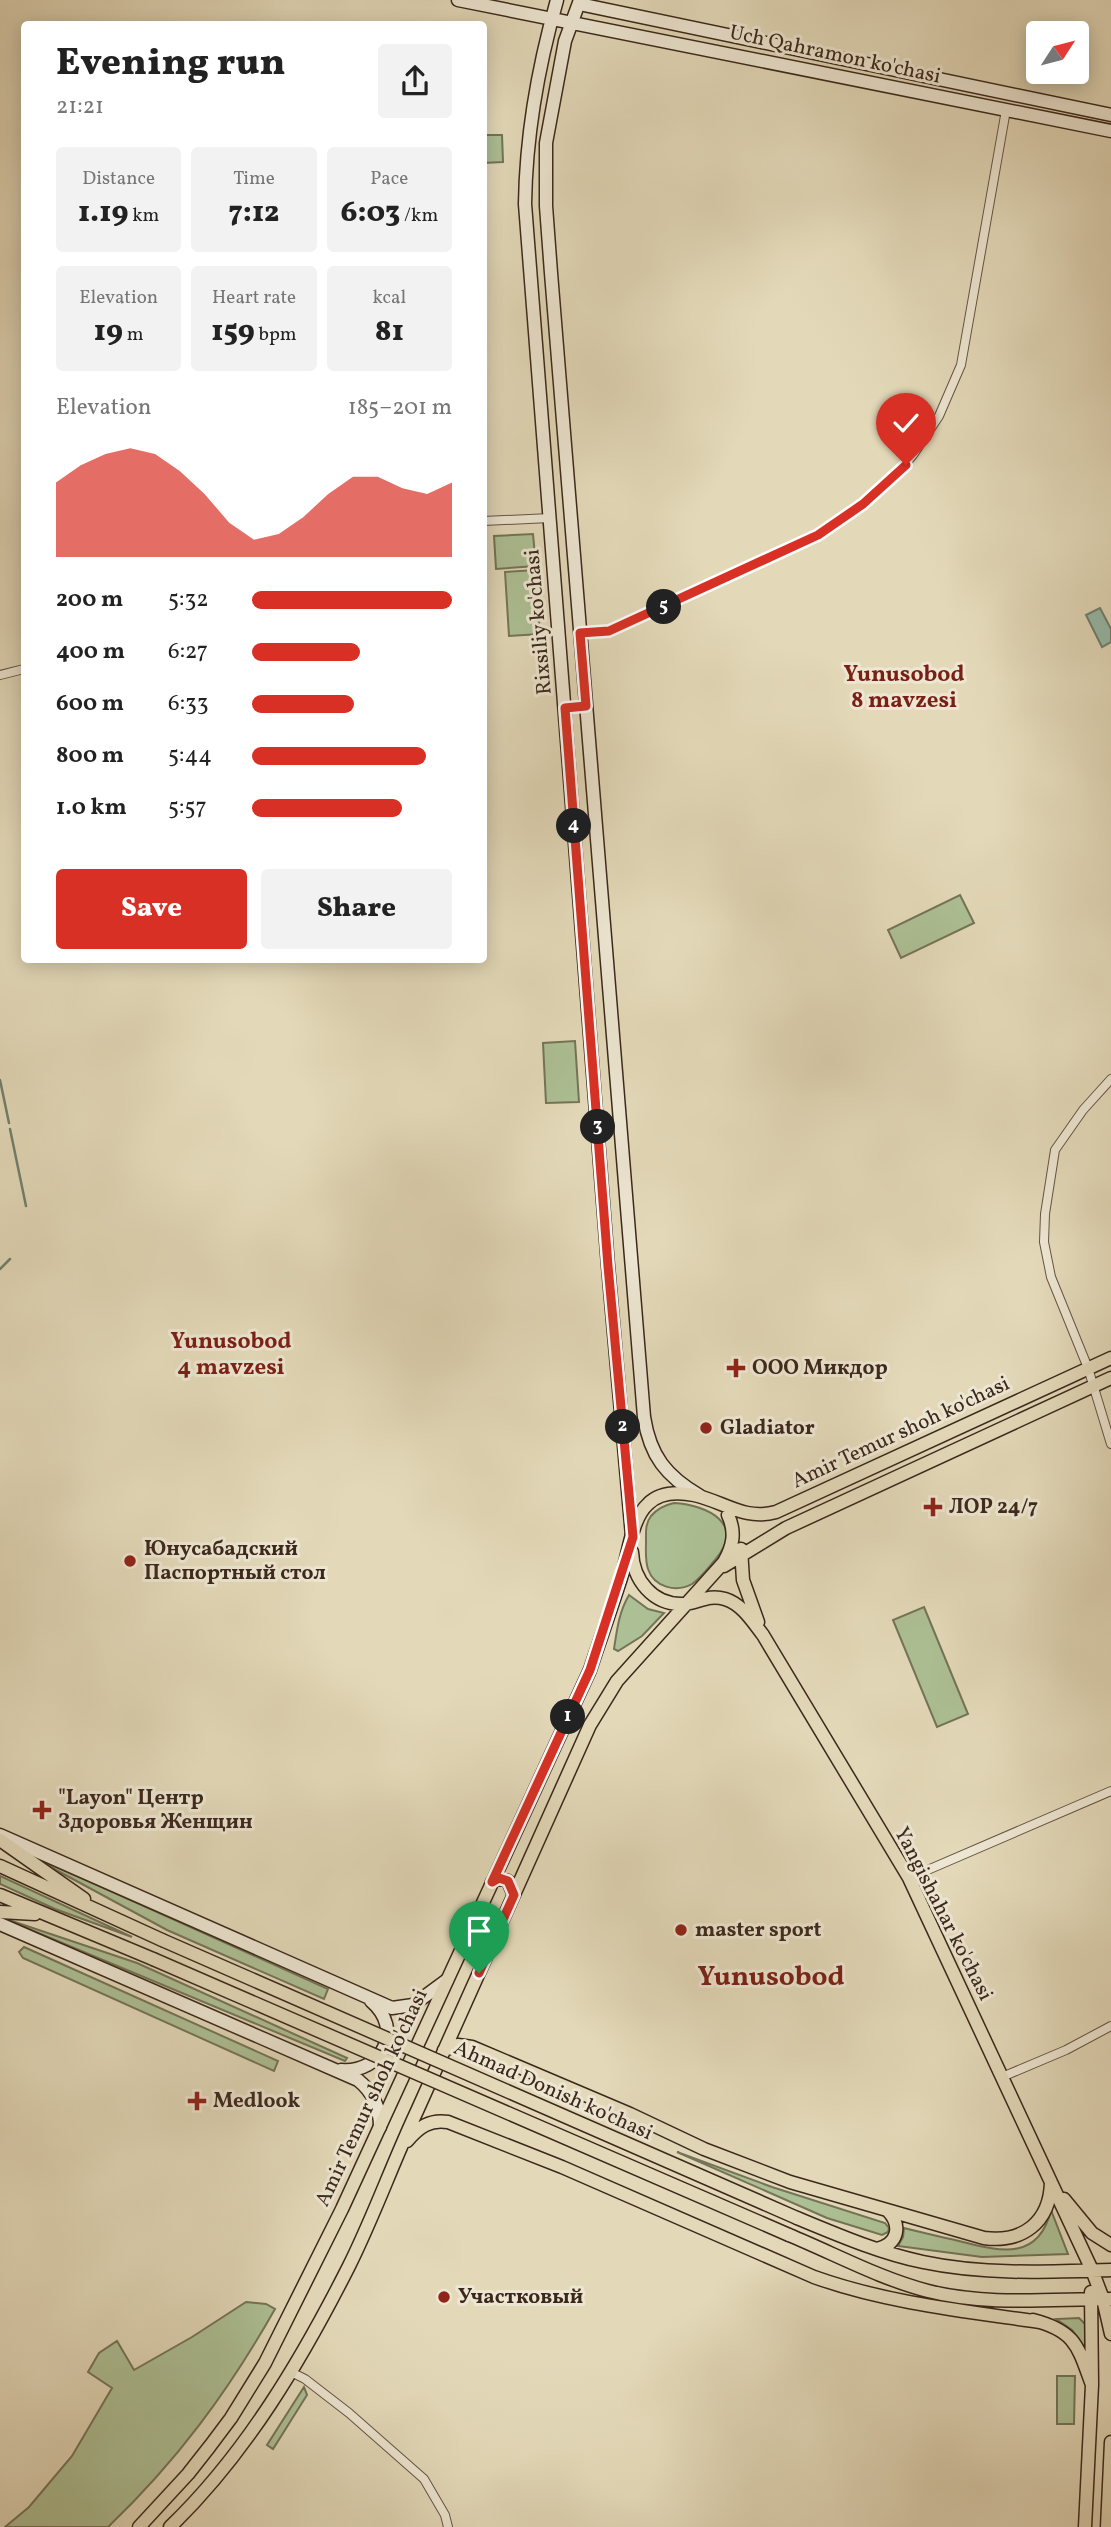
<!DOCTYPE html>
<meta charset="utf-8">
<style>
:root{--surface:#fff;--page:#f2f2f2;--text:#222;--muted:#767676;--accent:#d93025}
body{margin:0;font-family:Vollkorn,serif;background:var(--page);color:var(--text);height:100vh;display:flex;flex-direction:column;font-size:26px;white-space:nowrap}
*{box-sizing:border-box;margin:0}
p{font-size:23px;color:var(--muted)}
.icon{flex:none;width:38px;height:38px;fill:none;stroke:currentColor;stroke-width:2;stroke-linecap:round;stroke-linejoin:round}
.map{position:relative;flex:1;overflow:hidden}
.details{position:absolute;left:21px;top:21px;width:466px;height:942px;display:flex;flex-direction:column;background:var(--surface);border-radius:7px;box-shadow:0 4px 18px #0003}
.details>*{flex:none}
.needle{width:46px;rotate:54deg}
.fabs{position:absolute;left:1026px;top:21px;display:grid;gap:14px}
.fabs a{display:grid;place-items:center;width:63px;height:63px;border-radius:7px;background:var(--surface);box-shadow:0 4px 18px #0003;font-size:35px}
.pin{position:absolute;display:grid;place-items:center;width:60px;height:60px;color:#fff;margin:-72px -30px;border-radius:50% 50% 50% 0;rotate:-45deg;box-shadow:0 0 7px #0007}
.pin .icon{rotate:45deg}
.km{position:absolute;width:35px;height:35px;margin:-18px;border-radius:50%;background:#222;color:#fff;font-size:19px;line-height:35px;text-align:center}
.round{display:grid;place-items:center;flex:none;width:74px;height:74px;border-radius:7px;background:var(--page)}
.overview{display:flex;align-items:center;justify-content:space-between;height:119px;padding:0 35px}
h1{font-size:38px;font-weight:800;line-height:52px}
.figures{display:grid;grid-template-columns:repeat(3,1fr);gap:10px;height:119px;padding:7px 35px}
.figures div{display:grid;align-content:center;border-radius:7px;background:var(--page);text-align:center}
.figures b{font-size:30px;font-weight:800}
.figures small{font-size:19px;font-weight:400}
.figures p{font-size:19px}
.chart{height:196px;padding:14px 35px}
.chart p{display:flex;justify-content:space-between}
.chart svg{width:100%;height:126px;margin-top:7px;fill:var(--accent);opacity:.7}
.button{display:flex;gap:14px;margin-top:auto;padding:14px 35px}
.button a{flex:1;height:80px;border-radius:7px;background:var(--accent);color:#fff;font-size:28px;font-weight:800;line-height:80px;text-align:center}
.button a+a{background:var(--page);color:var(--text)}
ul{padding:0 35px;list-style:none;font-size:23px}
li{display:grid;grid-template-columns:112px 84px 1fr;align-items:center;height:52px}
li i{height:18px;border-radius:9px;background:var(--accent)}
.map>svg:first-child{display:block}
</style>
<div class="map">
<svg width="1111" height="2527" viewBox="0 0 1111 2527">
<rect width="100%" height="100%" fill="#e3d9b9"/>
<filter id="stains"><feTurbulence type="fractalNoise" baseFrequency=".00286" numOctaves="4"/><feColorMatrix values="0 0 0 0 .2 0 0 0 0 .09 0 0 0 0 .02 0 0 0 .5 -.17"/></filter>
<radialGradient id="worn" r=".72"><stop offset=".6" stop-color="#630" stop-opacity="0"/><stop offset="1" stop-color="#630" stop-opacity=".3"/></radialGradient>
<path fill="#adc095" stroke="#747458" stroke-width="2" d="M483,135H502L503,162L483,163Z
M533,534L536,566L496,569L494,536Z
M535,570L540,634L509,636L505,572Z
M960,895L974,923L901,958L888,930Z
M575,1041L579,1102L546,1103L543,1043Z
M674,1503C708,1505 746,1524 715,1560C708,1568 701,1578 692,1584C676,1593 654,1587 648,1569C645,1560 646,1550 646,1542C646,1532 645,1524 651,1516C657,1509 665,1505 674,1503Z
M629,1595L648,1609L664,1613L642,1636L618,1651L614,1649C617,1629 619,1612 629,1595Z
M924,1607L968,1714L937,1727L893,1620Z
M46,1862L328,1989L324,1999L167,1930L45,1864Z
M0,1876L132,1937L55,1909L0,1884Z
M0,1917L137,1963L347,2058L345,2061Z
M24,1947L278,2061L274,2071L23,1958L19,1952Z
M677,2152L772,2187L885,2223L889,2228L888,2232L882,2235L827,2218Z
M1051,2210L1068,2254L982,2257L898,2246L903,2237L904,2228C923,2233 943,2237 963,2242C1002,2252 1039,2260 1051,2210Z
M246,2302L266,2304L275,2309C228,2392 177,2461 108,2527H5L29,2507L72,2456L112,2388L88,2372L99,2353L117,2341L134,2370L192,2337Z
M1079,2318L1085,2324V2348L1072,2330L1056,2319Z
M1057,2376H1075L1074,2424H1057Z
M304,2387L307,2395L273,2449L267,2445Z"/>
<path fill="#96bba9" stroke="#728071" stroke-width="2" d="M1100,608L1111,629V642L1102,647L1086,615Z"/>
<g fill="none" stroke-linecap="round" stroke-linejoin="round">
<path stroke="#728071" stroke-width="2.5" d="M0,1080L9,1123
M10,1129L26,1206
M0,1269L10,1259"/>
<defs>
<path id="street" d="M483,521L550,518
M580,633L609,631L818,535L863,504L897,474L913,455L939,416L961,365L1006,110
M0,675L24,669
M1111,1079L1083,1110L1055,1150L1045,1214L1044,1242L1051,1277L1088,1368L1111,1444
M909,1878L1111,1791
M1002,2077L1066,2050L1111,2026
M291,2372L305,2379L349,2413L424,2479L445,2515L448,2527"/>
<path id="secondary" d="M458,0L1111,131
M557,0C538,67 526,135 525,204L608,1266L632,1536
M580,0L565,41L546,143V206L551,273L644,1417C650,1456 666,1476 700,1496
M579,4L1111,115
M0,1835L392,2008L413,2005L447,1980
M0,1924L358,2080C373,2092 380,2107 380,2127
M341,2070C383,2073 404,2029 371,2001"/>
<path id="primary" d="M741,1549L743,1580L758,1622
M632,1552C633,1580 653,1605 683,1604C698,1603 708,1594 725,1599C742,1604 753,1622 763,1635L909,1878L1092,2270L1103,2299L1111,2334
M724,1566L786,1528L1111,1378
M0,1840L84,1899
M0,1866L162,1940
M492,1882L499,1878L508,1881L514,1895
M0,1895L153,1959
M0,1912L35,1914
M444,2050L458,2045L472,2047L630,2114L704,2149L790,2182L984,2238C1022,2243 1050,2223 1051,2182
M407,2141C419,2127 430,2119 448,2122L562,2167L814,2277C887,2303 964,2311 1040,2322
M1064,2199L1092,2233L1111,2245
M797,2218C838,2235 880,2253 923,2262C984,2275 1050,2272 1111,2270
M789,2235C835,2254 881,2279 928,2291C986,2306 1051,2299 1110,2299
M877,2249C898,2244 902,2226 888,2211
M1033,2320C1076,2331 1078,2347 1092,2385
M139,2527L188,2474L210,2446L231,2418L265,2363L342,2209L590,1670C600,1640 611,1609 621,1578C628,1557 631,1519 648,1504C660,1492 678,1492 694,1495C723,1501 744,1521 776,1512L1111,1358
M170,2527C246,2454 302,2359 349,2266C374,2216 393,2162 417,2111C474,1982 533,1854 590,1725L617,1681L724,1562C733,1546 736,1532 728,1515
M1085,2527L1092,2385L1091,2292
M1107,2527L1111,2442"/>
</defs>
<use href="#street" stroke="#655443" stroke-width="10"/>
<use href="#secondary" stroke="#3b281c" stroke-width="15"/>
<use href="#primary" stroke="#3b281c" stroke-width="15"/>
<use href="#street" stroke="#ede6d2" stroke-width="8"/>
<use href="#secondary" stroke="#ede6d2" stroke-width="12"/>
<use href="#primary" stroke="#e3d9b9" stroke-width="12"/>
<defs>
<path id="primary-bridge" d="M162,1940L797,2218
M153,1959L789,2235"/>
</defs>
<use href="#primary-bridge" stroke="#3b281c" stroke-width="15" stroke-linecap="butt"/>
<use href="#primary-bridge" stroke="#e3d9b9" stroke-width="12"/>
</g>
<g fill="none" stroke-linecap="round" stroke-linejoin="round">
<defs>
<path id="route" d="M479,1973L514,1895L508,1881L499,1878L492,1882L590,1670L633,1537L608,1266L565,708L586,706L580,633L609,631L818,535L863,504L906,465"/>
</defs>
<use href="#route" stroke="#fff" stroke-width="14"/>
<use href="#route" stroke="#d93025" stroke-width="9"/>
</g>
<g fill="#8f2418" stroke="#ede6d2" stroke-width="2.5">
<path d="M732.5 1357.5h7v7h7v7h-7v7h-7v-7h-7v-7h7z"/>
<circle cx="706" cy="1428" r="7"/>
<path d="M929.5 1496.5h7v7h7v7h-7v7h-7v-7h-7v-7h7z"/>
<circle cx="130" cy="1561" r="7"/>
<path d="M38.5 1799.5h7v7h7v7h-7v7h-7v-7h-7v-7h7z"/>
<circle cx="681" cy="1930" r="7"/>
<path d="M193.5 2090.5h7v7h7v7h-7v7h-7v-7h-7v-7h7z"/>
<circle cx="444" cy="2297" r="7"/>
</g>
<g text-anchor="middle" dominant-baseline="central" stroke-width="6" stroke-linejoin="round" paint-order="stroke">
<g font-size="21" fill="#3b281c" stroke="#ede6d2">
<text transform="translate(835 55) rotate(12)">Uch Qahramon ko'chasi</text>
<text transform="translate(539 622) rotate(-95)">Rixsiliy ko'chasi</text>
<text transform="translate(901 1433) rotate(-25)">Amir Temur shoh ko'chasi</text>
<text transform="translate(943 1914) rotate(63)">Yangishahar ko'chasi</text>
<text transform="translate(553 2091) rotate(24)">Ahmad Donish ko'chasi</text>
<text transform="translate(372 2098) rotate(-65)">Amir Temur shoh ko'chasi</text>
</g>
<g font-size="21" font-weight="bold" fill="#3b281c" stroke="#ede6d2" text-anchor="start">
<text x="752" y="1368">ООО Микдор</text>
<text x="720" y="1428">Gladiator</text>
<text x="949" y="1507">ЛОР 24/7</text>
<text x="144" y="1549">Юнусабадский<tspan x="144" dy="24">Паспортный стол</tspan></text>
<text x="58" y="1798">"Layon" Центр<tspan x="58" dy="24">Здоровья Женщин</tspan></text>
<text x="695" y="1930">master sport</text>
<text x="213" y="2101">Medlook</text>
<text x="458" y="2297">Участковый</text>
</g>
<g font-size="23" font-weight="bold" fill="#7a1f14" stroke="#ede6d2">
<text x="904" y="675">Yunusobod<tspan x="904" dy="26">8 mavzesi</tspan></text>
<text x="231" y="1342">Yunusobod<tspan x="231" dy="26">4 mavzesi</tspan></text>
</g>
<g font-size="28" font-weight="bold" fill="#7a1f14" stroke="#ede6d2">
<text x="771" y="1977">Yunusobod</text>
</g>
</g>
<rect width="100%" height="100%" filter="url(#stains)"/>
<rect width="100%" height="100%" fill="url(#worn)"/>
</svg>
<div class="fabs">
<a><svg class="needle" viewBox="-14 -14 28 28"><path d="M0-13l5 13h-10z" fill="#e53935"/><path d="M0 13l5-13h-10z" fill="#767676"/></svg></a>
</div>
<div class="pin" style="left:479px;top:1973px;background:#1e9e55"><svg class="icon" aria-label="arrive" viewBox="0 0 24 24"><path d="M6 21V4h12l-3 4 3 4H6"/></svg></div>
<div class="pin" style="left:906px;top:465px;background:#d93025"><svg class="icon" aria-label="check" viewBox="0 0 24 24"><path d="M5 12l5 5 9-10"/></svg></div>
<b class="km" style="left:568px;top:1717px">1</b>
<b class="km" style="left:623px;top:1427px">2</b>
<b class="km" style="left:598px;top:1127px">3</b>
<b class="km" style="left:574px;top:826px">4</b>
<b class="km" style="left:664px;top:607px">5</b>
<section class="details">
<div class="overview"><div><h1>Evening run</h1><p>21:21</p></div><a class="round"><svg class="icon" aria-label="share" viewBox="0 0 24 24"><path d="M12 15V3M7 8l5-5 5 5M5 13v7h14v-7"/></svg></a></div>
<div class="figures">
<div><p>Distance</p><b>1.19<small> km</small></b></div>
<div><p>Time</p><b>7:12</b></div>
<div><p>Pace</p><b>6:03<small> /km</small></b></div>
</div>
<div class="figures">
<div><p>Elevation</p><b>19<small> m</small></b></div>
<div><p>Heart rate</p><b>159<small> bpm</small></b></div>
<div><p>kcal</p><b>81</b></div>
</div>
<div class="chart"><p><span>Elevation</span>185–201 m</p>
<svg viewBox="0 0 160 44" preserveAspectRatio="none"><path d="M0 44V18L10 12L20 8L30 6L40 8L50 14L60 22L70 32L80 38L90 36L100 30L110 22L120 16L130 16L140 20L150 22L160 18V44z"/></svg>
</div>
<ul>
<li><b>200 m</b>5:32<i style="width:100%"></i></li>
<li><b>400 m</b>6:27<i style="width:54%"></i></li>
<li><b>600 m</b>6:33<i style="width:51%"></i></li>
<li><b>800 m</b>5:44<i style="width:87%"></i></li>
<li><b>1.0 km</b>5:57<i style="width:75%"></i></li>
</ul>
<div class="button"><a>Save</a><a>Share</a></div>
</section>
</div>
